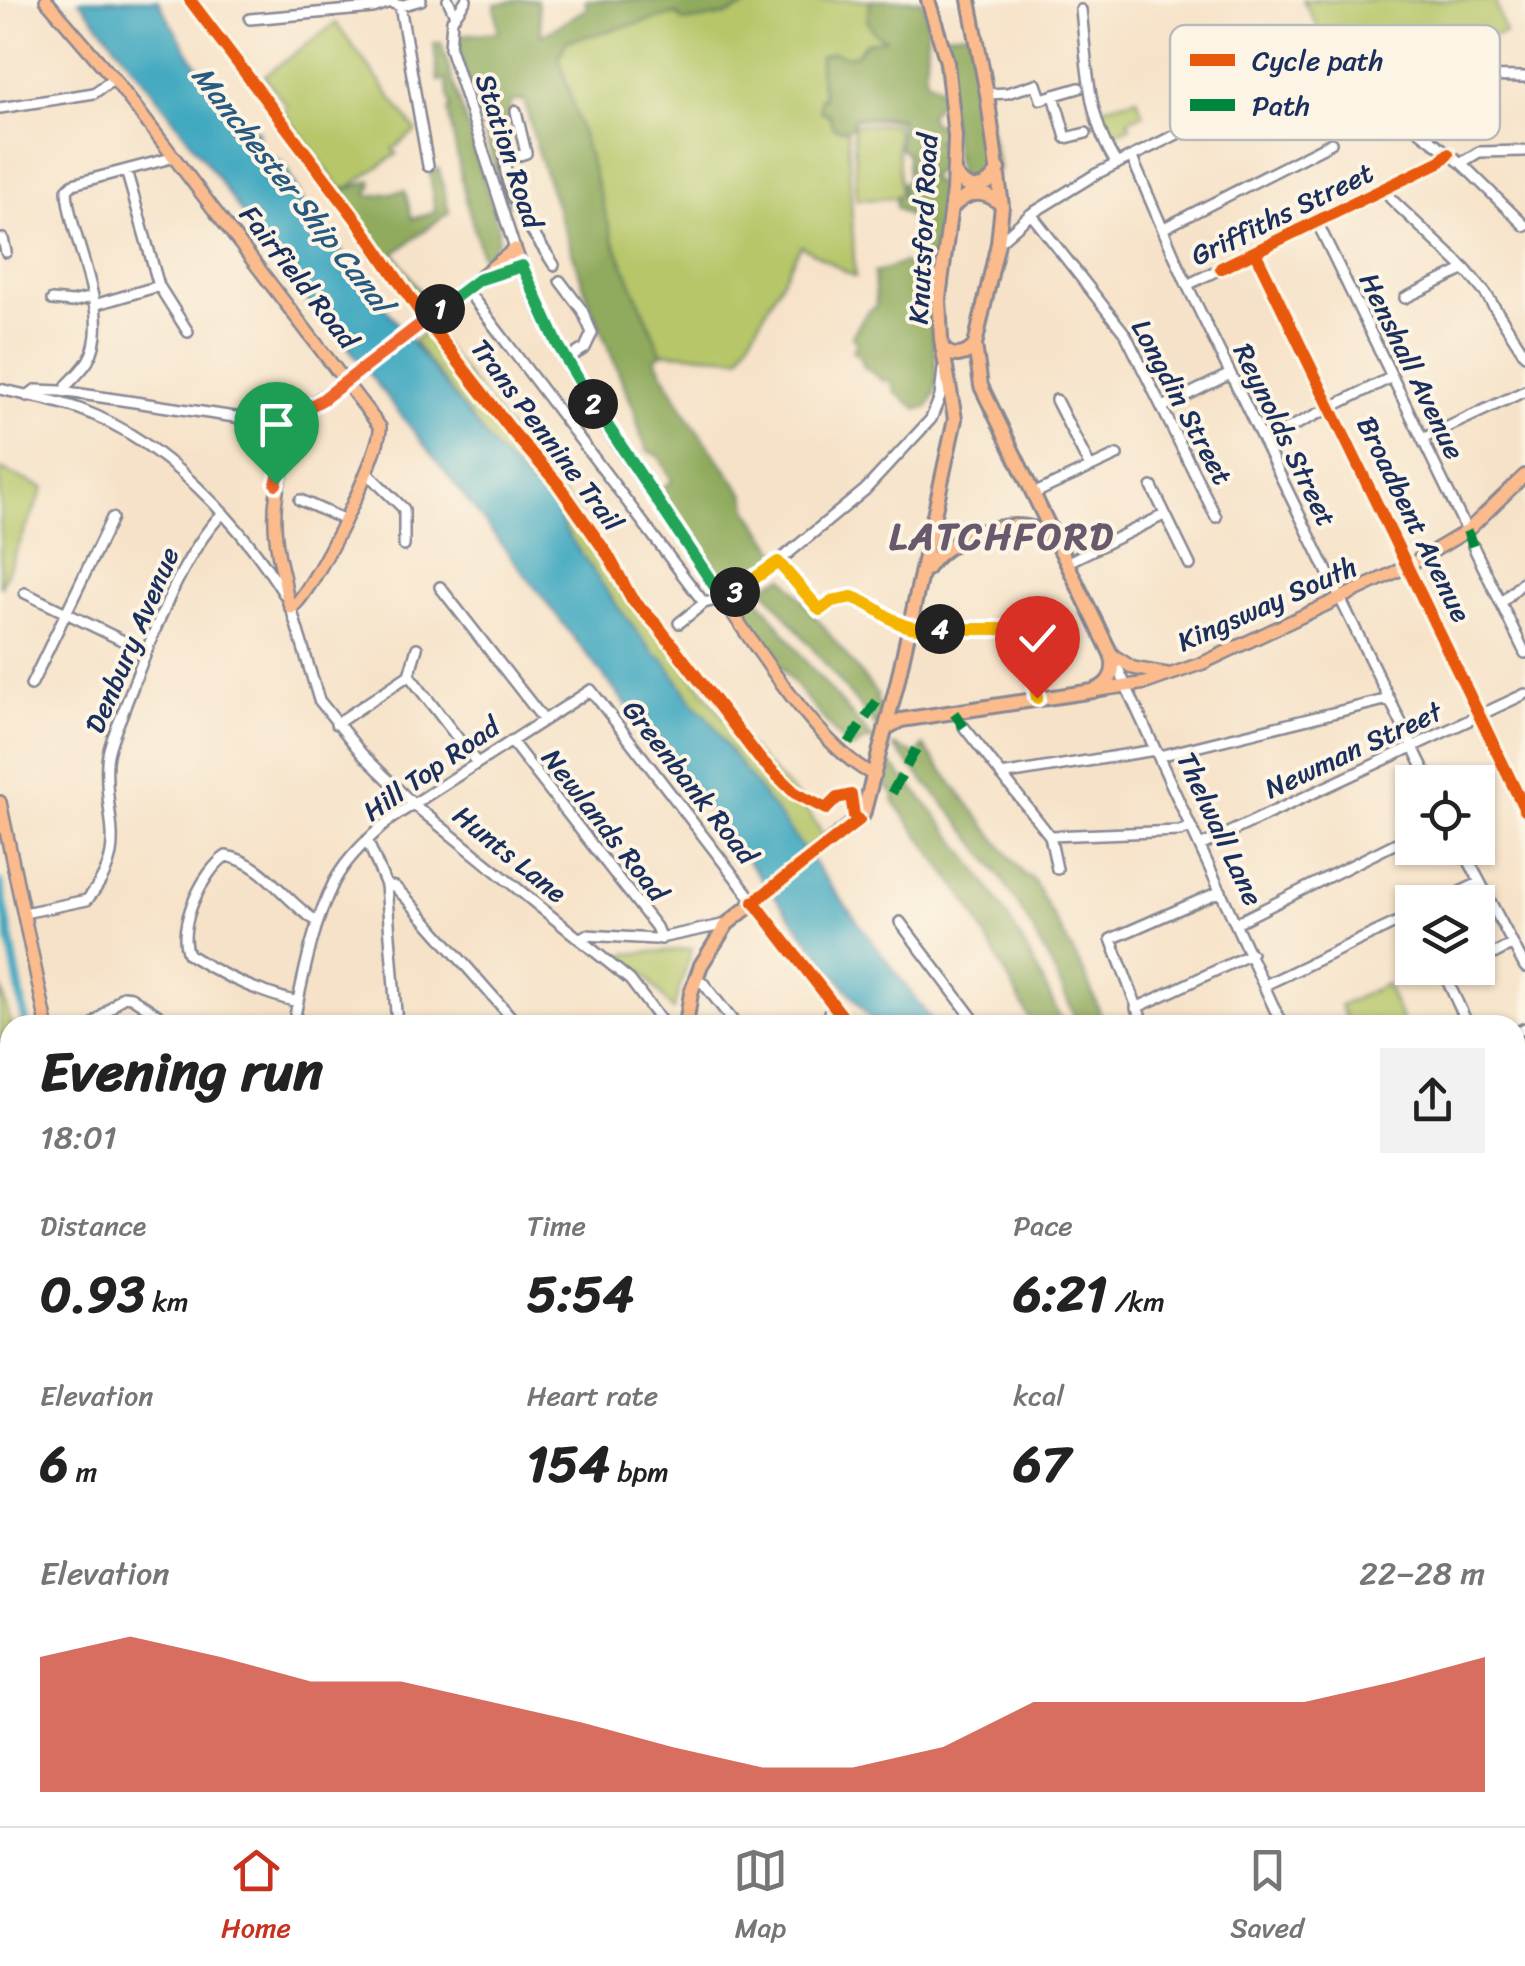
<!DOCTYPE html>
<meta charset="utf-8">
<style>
:root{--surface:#fff;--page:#f2f2f2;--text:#222;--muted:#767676;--line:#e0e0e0;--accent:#c8321e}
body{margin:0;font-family:Sriracha,sans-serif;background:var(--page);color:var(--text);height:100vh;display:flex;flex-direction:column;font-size:38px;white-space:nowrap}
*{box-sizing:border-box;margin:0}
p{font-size:32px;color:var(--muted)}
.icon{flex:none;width:55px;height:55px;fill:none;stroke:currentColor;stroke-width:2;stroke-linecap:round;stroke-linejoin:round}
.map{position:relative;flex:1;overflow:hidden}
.sheet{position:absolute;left:0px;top:1015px;width:1525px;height:812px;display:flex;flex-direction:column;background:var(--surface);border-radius:30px 30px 0 0;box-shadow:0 2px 8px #0004}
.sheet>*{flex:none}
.controls{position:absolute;left:1395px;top:765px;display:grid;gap:20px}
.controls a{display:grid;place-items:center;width:100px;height:100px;border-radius:0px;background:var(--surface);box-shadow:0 2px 8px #0004;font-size:50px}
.pin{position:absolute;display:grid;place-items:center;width:85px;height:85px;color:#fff;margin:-102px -42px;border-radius:50% 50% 50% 0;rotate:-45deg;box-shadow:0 0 10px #0007}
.pin .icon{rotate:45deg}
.km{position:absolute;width:50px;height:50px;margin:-25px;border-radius:50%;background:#222;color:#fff;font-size:28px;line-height:50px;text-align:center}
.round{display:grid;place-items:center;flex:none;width:105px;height:105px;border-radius:0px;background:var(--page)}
.headline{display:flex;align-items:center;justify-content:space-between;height:170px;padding:0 40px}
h1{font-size:55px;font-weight:800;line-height:75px}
.figures{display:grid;grid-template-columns:repeat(3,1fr);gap:15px;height:170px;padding:10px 40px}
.figures div{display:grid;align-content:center}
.figures b{font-size:50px;font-weight:800}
.figures small{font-size:28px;font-weight:400}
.figures p{font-size:28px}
.chart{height:280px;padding:20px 40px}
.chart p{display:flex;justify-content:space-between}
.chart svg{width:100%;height:180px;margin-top:10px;fill:var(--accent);opacity:.7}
.tabs{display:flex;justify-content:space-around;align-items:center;height:140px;border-top:2px solid var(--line);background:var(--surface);font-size:28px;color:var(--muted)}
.tabs a{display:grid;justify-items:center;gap:5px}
.tabs .active{color:var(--accent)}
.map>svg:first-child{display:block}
</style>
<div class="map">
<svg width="1525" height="1826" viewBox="0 0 1525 1826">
<rect width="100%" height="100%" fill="#fcf5e5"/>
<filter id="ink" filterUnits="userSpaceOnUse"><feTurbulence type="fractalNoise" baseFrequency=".01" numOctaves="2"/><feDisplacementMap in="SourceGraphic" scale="20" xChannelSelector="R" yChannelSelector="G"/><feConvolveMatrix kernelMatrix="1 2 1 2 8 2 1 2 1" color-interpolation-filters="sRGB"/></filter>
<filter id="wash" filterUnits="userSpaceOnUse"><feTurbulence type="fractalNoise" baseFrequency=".0048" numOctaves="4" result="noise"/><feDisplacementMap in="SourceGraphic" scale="40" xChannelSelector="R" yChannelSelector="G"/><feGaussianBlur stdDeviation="2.25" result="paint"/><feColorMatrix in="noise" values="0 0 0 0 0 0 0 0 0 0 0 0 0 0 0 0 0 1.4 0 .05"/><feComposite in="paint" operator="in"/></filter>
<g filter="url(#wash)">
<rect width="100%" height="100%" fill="#f6e2c8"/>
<path fill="#b6c669" stroke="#687a64" stroke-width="2.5" d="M722,0H885L902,120L847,119L855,277L801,246L740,357L650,352L550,62L561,40Z
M1303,0H1495L1505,33L1478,40L1481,57L1476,65L1338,64Z
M336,23L416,131L393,149L397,154L349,187L340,189L283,110L287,106L264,76Z
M1137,98L1143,114L1128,120L1130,127L1109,136L1099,108Z
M896,124L901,198L857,200L853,125Z
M430,328L498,416L548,474L603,550L632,603L653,623L735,733L799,799L825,837L804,853L724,743L714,725L693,703L664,660L654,654L615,603L564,529L555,509L496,451L413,341Z
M0,469L44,488L0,588Z
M692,949L673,1010L645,975L624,957L626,954Z
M0,983L11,1025L10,1321L0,1307Z
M1386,984L1404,1025H1349L1340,1006Z
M1515,1384L1525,1388V1422L1519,1437L1525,1447V1478H1515Z"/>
<path fill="#90ab5d" stroke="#566d5e" stroke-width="2.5" d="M521,0H537L542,36L587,8L585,0H760L727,15L684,22L677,14L567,41L559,57L614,242L662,354L655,358L689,419L745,495L749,511L780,556L754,575L750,568L742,574L743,579L732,583L719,580L659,490L672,481L659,456L648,451L641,436L634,409L590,304L539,156L524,100L511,102L498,176L459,51V35L498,32L495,4Z
M871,0H922C932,27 924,52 926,80L937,85L944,96L929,115L932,122L945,127V136L935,142L945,146L947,158L943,170L930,175L932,181L946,188C944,212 950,244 935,264L915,261L914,220L896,207V196L903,194L902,183L908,181L907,153L900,148V118H854L852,127L846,130L833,127L829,115L820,111V98H824L819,71L820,57L833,52L848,56L856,54L866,43L885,39L875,33L867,20Z
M969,32L999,169L991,181H959L940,35Z
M434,43H441L498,225V240L484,263L467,204L448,111L451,108L446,80L438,81Z
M439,169L449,212L395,253L426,301L419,305L338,191L372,181V188L367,192L369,196L405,191L412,219L435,212L430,171Z
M903,263L934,274C933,284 930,295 930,305C929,334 946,385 928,407L918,409L896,393L890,380L883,381L863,366L860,356L853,351L857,342L852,336L866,313L876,306L874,273Z
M784,577L878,696L875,700L881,706L878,729L762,586Z
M754,592L807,663L873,740H866L853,748L843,742L791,680L745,616V604Z
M892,745L917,755L923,746L1024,875L1032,878L1084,972L1105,1025H1078C1052,961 1015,892 972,838C947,805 918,775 892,745Z
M890,763C962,839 1022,929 1063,1025H1033L968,903L893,800L895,795L886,786Z
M192,1818H291V1826H184Z"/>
<path fill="#40a8c0" stroke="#2e6c8f" stroke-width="2.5" d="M79,0H158C178,37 222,113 258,131V145L285,166L302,201L496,451L555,509L564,529L615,603L654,654L664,660L693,703L714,725L724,743L935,1025H875L328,321C281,279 252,226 216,176C173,116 126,57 79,0Z"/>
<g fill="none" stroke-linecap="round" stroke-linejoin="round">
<path stroke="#40a8c0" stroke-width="9" d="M0,883L26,1025
M318,1818L320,1826"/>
</g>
</g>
<g filter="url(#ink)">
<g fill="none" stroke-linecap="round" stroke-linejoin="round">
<defs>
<path id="minor" d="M448,0L455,15
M466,0L452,20L450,48L515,249
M400,6L428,166
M1081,10C1087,62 1087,120 1117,164
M250,19L373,8L390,2L400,6L421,0
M1369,75L1370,91L1377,104L1414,127L1461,163L1525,226
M987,94L1007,93L1036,84L1041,99L1079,88
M1054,95L1066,138L1086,133
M0,108L94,93L114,79
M516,111L526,153L505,160C505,200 534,233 554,265
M1132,158L1187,285L1430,782
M1461,163L1479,152L1525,151
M1385,189L1391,199L1465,269L1486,294L1525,355
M1031,214L1126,335L1216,517
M1317,222L1467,531
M1164,228L1331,143
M0,240L3,239L6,252
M998,243L1031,214L1096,174L1293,77L1312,74L1525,77
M1255,252L1525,810
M560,281L582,310L592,333L585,348L566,360
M1187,285L1441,161L1448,154
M159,286L188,332
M472,297L704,603L679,623
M1405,298L1465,269
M52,300L72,302L92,297
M94,305L159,286L126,170
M67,385C74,378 83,369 88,361C115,316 69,238 67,190L73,184L175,157
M0,389C27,396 56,400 82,410C162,440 240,522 284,594
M27,396L35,390L61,391L255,420L307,407
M1056,400L1090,467
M1163,407L1230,374
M1422,439L1525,391
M1263,441L1392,377
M366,472L404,509V546
M1152,487L1190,565
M1033,494L1117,455
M300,500L345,520
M1473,546L1525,653
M778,562L820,611L832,601L852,597L910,629H1026
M1068,562L1164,515
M440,587L544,720
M25,593L146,652
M704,603L728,597L762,575L865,490L931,419L940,397L943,369
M1501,603L1525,580
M291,608L319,700L362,754L413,804L630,980L664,1025
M1025,618L1037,699
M1114,660L1282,1025
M409,675L417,648
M31,685L112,518
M336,724L409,675L477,763
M964,727L1050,836L1057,869
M511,741L656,927L661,939
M1159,756L1389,699
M1001,775L1155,750
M1050,836L1180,831L1191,827
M367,840L386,885L395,887L407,899L518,1025
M1200,846L1525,694
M1462,848L1525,967
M386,885L397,1025
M1438,902L1479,883
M24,913L87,900C131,848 103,820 107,762C108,743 120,722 126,704C148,647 180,556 223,513
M900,922L978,1025
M1236,923L1412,835
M579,939L586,935L655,939L727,924
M1478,962L1511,945
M1467,968L1450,976L1448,982L1468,1025
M695,979L704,984L736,1025
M1265,985L1412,915
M298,1002C260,993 221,975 188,954C176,927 203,871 226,856C264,862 286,903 318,922
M1136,1008L1251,954
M93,1025L123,996L131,997L173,1025
M293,1025C303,978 312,926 334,882C347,857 371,836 392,818L591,690L754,902
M825,1025L832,1004
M1144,1025L1111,939L1221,891
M1515,1033L1525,1028
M1515,1119L1525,1139
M1515,1211L1525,1208
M0,1303L10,1318
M1515,1308L1520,1323
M1520,1479L1525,1507
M1515,1598L1525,1591
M1515,1628L1525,1642
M1515,1692L1525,1686
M1515,1734L1525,1747
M294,1818L295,1826
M436,1818L437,1826
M824,1818L828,1826
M1144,1818L1145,1826
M1323,1818L1325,1826
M484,1826L492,1818
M613,1826L622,1818
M774,1826L792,1818
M1020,1826L1030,1818"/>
<path id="major" d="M46,0L114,79L380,427C382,452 312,595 291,608C285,596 286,584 282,571C266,507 277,471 307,415V407L338,387
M482,278L522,266
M434,313L515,249C529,287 546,324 566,360C603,427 649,489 692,552C729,606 817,752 875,775
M1111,654L1133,668L1167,674
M1093,691L1146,683L1203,663L1408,566L1467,531L1525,475
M0,802L47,1025
M754,902L849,1025
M338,1818L340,1826
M1374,1818L1381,1826"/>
<path id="highway" d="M954,172C966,195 988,190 999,169
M952,208C968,190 986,189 1002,206
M942,348C953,359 967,356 975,345
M927,569C944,541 994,522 1027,527C1037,528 1047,534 1056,540
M885,729L901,720L1093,691C1110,685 1117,671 1111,654L981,386L975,345L998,243L1002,206L987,94L969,0
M686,1025L691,993L701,965L727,924L863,815L897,684L955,419L941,339L939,298L953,191L955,137L947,62L928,0
M916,1818L918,1826"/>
</defs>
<use href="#minor" stroke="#888893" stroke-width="14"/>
<use href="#major" stroke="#888893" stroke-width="16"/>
<use href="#highway" stroke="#888893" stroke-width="18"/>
<use href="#minor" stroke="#fff" stroke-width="9"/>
<use href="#major" stroke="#fbbb8c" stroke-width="11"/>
<use href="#highway" stroke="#fbbb8c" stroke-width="12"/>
<defs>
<path id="major-bridge" d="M338,387L434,313"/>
</defs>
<use href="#major-bridge" stroke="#888893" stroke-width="16" stroke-linecap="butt"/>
<use href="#major-bridge" stroke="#fbbb8c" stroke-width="11"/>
<path stroke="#00873e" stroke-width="10" stroke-dasharray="20 10" stroke-linecap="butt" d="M1467,531L1473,546
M954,713L964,727
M849,743L877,701
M892,793L917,747"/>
<defs>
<path id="cycleway" d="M190,0L358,222L422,315L512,431L558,484L608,555L632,599L657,625L759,758L795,793L826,809L837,798L851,795L854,816L859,820L754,902L849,1025
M1255,252L1525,810
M1221,268L1441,161L1448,154"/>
</defs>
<use href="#cycleway" stroke="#fcf5e5" stroke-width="19"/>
<use href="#cycleway" stroke="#e8590c" stroke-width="12"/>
</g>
</g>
<g fill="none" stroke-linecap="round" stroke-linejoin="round" filter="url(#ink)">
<defs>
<path id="split-1" d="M276,484L283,460L307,415V408L322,400L440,309"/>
<path id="split-2" d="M440,309L478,280L522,266L558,345L593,404"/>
<path id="split-3" d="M593,404L723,599L735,592"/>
<path id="split-4" d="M735,592L778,562L820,610L832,601L852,597C893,612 888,631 940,629"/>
<path id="split-5" d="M940,629H1026L1037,698"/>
</defs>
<use href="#split-1" stroke="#fff" stroke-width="20"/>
<use href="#split-2" stroke="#fff" stroke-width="20"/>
<use href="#split-3" stroke="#fff" stroke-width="20"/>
<use href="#split-4" stroke="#fff" stroke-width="20"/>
<use href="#split-5" stroke="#fff" stroke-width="20"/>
<use href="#split-1" stroke="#f0652b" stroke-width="12"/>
<use href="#split-2" stroke="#22a559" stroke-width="12"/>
<use href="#split-3" stroke="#22a559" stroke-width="12"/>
<use href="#split-4" stroke="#f5b400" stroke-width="12"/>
<use href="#split-5" stroke="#f5b400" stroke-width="12"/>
</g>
<g text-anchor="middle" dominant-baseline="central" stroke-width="8" stroke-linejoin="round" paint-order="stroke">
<g font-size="28" fill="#1b2f5e" stroke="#fcf5e5">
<text transform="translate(509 151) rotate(72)">Station Road</text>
<text transform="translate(1282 214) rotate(-26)">Griffiths Street</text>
<text transform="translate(923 229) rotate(-87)">Knutsford Road</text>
<text transform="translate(299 277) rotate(52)">Fairfield Road</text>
<text transform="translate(1412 366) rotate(64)">Henshall Avenue</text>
<text transform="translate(1182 402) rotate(62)">Longdin Street</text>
<text transform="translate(547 435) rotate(53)">Trans Pennine Trail</text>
<text transform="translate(1285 435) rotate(64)">Reynolds Street</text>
<text transform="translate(1414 519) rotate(64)">Broadbent Avenue</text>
<text transform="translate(1267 604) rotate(-24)">Kingsway South</text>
<text transform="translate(132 640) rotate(-67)">Denbury Avenue</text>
<text transform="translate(1353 750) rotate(-25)">Newman Street</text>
<text transform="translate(431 769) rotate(-35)">Hill Top Road</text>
<text transform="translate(690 782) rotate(52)">Greenbank Road</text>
<text transform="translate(605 825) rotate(52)">Newlands Road</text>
<text transform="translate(1220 829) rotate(65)">Thelwall Lane</text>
<text transform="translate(510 854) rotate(39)">Hunts Lane</text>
</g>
<g font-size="30" font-style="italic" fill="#285980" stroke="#fcf5e5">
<text transform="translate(292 189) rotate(52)">Manchester Ship Canal</text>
</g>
<g font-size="38" font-weight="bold" letter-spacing="2.5" fill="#685a6c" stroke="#fcf5e5">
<text x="1002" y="536">LATCHFORD</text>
</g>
</g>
<rect x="1170" y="25" width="330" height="115" rx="15" fill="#fcf5e5" stroke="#b8babc" stroke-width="2.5"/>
<rect x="1190" y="54" width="45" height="12" fill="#e8590c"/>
<rect x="1190" y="99" width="45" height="12" fill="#00873e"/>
<g font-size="28" fill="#1b2f5e">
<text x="1252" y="70">Cycle path</text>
<text x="1252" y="115">Path</text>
</g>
</svg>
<div class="controls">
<a><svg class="icon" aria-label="locate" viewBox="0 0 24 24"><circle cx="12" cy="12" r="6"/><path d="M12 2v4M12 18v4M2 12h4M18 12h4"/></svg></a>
<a><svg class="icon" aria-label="layers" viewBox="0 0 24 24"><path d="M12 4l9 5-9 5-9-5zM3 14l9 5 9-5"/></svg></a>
</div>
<div class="pin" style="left:276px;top:484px;background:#1e9e55"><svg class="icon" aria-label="arrive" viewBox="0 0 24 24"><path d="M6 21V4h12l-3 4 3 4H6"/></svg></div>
<div class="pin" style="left:1037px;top:698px;background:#d93025"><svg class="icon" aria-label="check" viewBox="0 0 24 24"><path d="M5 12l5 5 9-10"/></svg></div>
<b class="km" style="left:440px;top:309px">1</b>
<b class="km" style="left:593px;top:404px">2</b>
<b class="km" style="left:735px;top:592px">3</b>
<b class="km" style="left:940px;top:629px">4</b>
<section class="sheet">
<div class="headline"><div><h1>Evening run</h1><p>18:01</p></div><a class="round"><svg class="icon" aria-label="share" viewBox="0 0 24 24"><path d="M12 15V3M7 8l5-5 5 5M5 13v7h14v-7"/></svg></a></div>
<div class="figures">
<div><p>Distance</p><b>0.93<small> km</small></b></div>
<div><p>Time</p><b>5:54</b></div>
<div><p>Pace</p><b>6:21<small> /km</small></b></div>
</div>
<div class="figures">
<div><p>Elevation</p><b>6<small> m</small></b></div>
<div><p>Heart rate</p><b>154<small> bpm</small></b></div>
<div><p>kcal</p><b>67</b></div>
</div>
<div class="chart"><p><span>Elevation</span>22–28 m</p>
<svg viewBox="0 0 160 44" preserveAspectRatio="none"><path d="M0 44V11L10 6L20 11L30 17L40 17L50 22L60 27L70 33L80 38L90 38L100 33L110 22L120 22L130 22L140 22L150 17L160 11V44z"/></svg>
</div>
</section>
</div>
<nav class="tabs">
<a class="active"><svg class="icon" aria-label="home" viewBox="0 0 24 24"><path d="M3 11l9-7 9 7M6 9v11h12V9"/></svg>Home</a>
<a><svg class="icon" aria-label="map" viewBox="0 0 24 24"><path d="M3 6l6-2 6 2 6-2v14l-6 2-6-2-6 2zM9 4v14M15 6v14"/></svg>Map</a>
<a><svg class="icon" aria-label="saved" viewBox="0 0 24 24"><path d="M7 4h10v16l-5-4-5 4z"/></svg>Saved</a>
</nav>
